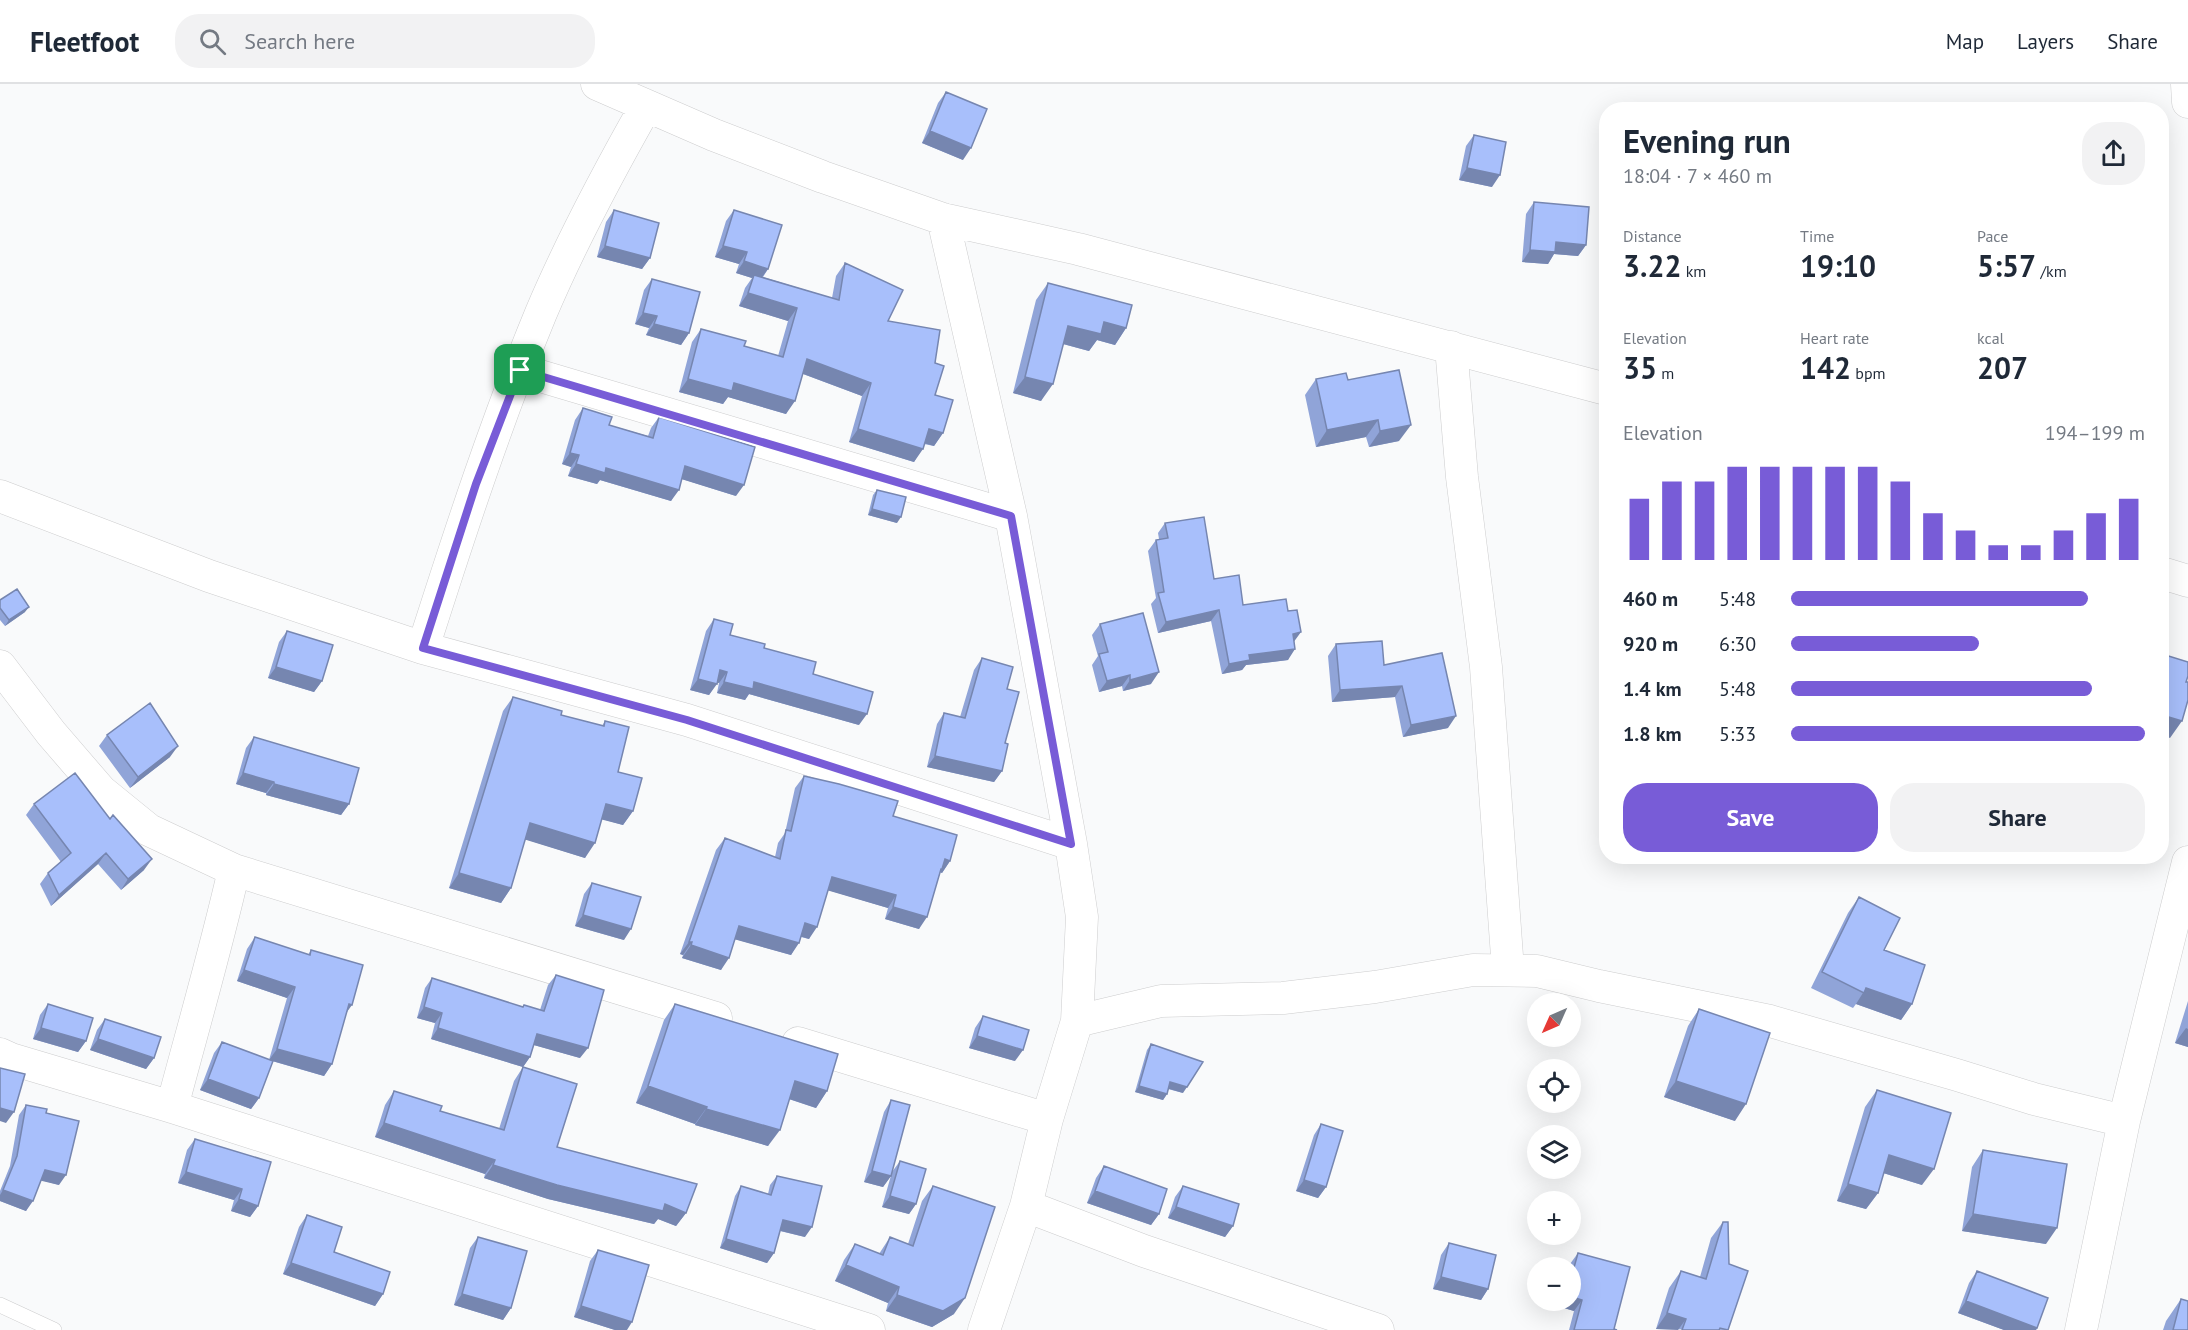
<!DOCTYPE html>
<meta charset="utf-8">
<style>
:root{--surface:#fff;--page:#f2f2f3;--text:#1f2937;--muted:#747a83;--line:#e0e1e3;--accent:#785cd7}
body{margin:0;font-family:"PT Sans",sans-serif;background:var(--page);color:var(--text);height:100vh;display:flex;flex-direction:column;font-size:22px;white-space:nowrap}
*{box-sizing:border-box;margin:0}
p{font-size:20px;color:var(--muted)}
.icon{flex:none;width:33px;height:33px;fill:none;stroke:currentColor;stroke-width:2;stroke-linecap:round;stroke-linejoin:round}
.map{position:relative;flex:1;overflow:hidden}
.details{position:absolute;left:1599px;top:18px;width:570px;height:762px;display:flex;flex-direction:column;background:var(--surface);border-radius:24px;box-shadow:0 6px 24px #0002}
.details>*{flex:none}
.needle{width:39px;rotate:225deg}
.fabs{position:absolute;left:1527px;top:909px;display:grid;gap:12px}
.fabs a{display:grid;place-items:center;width:54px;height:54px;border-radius:50%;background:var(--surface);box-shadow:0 6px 24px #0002;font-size:30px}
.pin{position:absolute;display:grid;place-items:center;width:51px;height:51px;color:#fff;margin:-26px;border-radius:12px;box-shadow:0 3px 9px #0006}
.round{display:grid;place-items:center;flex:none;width:63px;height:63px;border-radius:24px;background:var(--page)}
.overview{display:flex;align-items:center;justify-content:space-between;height:102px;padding:0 24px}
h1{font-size:33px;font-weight:800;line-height:45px}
.figures{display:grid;grid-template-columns:repeat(3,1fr);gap:9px;height:102px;padding:6px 24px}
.figures div{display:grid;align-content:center}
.figures b{font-size:30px;font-weight:800}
.figures small{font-size:16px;font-weight:400}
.figures p{font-size:16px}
.chart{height:168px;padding:12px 24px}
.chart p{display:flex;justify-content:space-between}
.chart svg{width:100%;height:108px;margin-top:6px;stroke:var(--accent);stroke-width:6}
.action{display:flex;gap:12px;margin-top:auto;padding:12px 24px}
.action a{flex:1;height:69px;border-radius:24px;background:var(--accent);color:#fff;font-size:24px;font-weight:800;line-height:69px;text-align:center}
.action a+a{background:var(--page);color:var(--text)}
ul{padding:0 24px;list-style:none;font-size:20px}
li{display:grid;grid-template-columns:96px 72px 1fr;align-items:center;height:45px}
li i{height:15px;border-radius:8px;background:var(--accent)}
header{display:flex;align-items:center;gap:36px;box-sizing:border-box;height:84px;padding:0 30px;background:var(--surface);border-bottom:2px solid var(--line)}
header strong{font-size:28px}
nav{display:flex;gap:33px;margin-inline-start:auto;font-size:21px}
.search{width:420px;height:54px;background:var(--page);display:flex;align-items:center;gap:15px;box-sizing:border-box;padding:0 21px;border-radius:24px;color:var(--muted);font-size:22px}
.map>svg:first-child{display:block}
</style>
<header>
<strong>Fleetfoot</strong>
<div class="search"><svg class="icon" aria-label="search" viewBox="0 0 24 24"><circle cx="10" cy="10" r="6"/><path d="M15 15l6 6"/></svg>Search here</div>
<nav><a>Map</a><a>Layers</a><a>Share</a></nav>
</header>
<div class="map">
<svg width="2188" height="1246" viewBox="0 0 2188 1246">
<rect width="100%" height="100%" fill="#f9fafb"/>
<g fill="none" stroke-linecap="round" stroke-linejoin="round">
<defs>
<path id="service" d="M0,1221L54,1246"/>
<path id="minor" d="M597,0L714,51L823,93L943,135L1078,165L1606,305
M2187,0L2188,18
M943,135L1011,432L1071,760L1082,833L1077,937L1047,1035L1026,1122L984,1246
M1451,263L1462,393L1486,583L1508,886
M520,286L1011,432
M0,412L209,492L423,564L687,636L1071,760
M2162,489L2188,497
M423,564C459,451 496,338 541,229C571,158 608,89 646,22
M0,582L51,649L101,707L149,746L234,786L716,934
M1077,937L1161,917L1283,914L1375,903L1473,886L1537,887L1599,902L1770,937L1957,991L2034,1015L2124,1037
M798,959L1047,1035
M0,970L11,975L172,1023L869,1246
M172,1023C193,944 216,865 234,786
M1026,1122L1144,1167L1378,1246
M2081,1246L2124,1037L2188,778"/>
</defs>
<use href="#service" stroke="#cdcdce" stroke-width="16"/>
<use href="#minor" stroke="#cdcdce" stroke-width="33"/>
<use href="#service" stroke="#fff" stroke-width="15"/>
<use href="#minor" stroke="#fff" stroke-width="32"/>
</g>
<path fill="#90a4d8" d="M946,8L963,76L922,59L938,19Z
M1474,51L1492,103L1459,96L1466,62Z
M1534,118L1586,161L1578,172L1554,170L1548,180L1522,178L1526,130Z
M614,126L650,174L642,185L597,173L606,138Z
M734,126L768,185L763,193L832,214L836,192L845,179L888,237L935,279V311L943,349L934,362L924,360L914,378L849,358L862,312L803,290L786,330L728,313L723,320L679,308L692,258L701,245L744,262L778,272L788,237L739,222L745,204L752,194L736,189L739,180L715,173L726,137Z
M652,195L689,249L681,261L646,251L649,244L635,240L644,206Z
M1048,199L1126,244L1115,261L1097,256L1089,267L1063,260L1041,317L1013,309L1036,216Z
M1316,295L1348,296L1399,357L1369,363L1366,353L1316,363L1305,311Z
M583,324L609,341L648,352L651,344L659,333L736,412L682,395L671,417L600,396L597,400L568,392L571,383L562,380L575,336Z
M877,406L897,439L868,431L873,411Z
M1165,439L1214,495L1243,521L1294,557L1288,576L1246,581L1242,586L1222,590L1211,537L1158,549L1151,520L1156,514L1148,467L1156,456L1159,455L1158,449Z
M0,516L25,528L5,542L0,536Z
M714,535L730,551L764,564L813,590L859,641L749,610L745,616L717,609L719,599L717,598L709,611L690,606L706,547Z
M1100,540L1151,600L1123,607L1122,602L1099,608L1092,581L1098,572L1092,551Z
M287,547L322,597L314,608L268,594L279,558Z
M1336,560L1384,581L1448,644L1403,653L1395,613L1332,618L1328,572Z
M982,574L1007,605L1005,659L1002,687L994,698L927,683L937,640L944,629L960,633L974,586Z
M513,613L561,631L602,642L605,637L618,688L633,727L623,741L602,735L585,774L525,755L511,804L501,819L449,804L503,627Z
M107,651L170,673L130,704L99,662Z
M254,653L349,720L341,731L266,711V709L236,700L246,664Z
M804,692L893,732L950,777L942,789L940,788L919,845L885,835L888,824L828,806L809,855L801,853L791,871L735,855L721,886L682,874L683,871L680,870L716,766L725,754L775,773L778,759L785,749L795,704Z
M34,720L144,786L121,806L98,780L51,822L40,800L48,789L61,778L26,731Z
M592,799L624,856L575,842L584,810Z
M1859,813L1884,866L1912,920L1901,936L1856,920L1853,924L1811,904L1848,829Z
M255,853L308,871L311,866L346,930L332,980L324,992L272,977L259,1014L251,1025L200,1006L214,969L222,958L269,976L287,914L237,897L247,865Z
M556,891L580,974L534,961L530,973L523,983L431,955L435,939L417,934L425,904L432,894L522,923L524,921L540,926L548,901Z
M2188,917V963L2175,959Z
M48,920L86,957L78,968L33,955L40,931Z
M675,920L827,1007L816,1024L789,1015L768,1062L695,1041V1040L636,1019L664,936Z
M1699,925L1735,1037L1664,1013L1688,942Z
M983,932L1015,977L969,964L975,944Z
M105,935L154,974L146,985L90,966L97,946Z
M1151,960L1183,1009L1168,1005L1167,1010L1163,1016L1135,1008L1147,966Z
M523,983L557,1063L686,1129L676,1142L658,1135L654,1140L548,1115L484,1094L485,1090L375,1053L385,1021L394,1007L440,1027L499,1045L514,997Z
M1877,1006L1922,1101L1883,1089L1878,1109L1866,1125L1837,1117L1865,1023Z
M891,1016V1092L883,1103L864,1098L884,1028Z
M26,1021L46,1029L59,1101L41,1096L26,1127L0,1117V1107L10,1082L19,1031Z
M1321,1040L1326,1103L1318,1114L1296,1107L1314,1051Z
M195,1055L258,1122L250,1133L231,1127L234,1116L178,1099L187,1066Z
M1983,1066L2046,1160L1962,1147L1972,1083Z
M900,1077L916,1120L909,1130L882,1123L892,1088Z
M1104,1082L1159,1130L1151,1141L1087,1119L1096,1094Z
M777,1092L805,1153L780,1147L774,1169L767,1179L720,1164L735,1112L741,1102L768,1110L770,1101Z
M933,1102L954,1230L932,1243L886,1227L888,1219L835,1197L844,1176L855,1160L879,1170L890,1153L908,1160L922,1117Z
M1183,1102L1233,1142L1225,1153L1168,1134L1175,1113Z
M307,1131L334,1168L383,1210L375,1222L283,1190L299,1143Z
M1723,1138L1728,1246L1656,1245L1669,1204L1681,1187L1700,1193L1711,1154Z
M478,1153L511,1224L503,1236L454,1221L470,1164Z
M1449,1159L1488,1205L1481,1216L1433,1205L1441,1171Z
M598,1166L627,1246H615L574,1233L590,1177Z
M1578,1169L1614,1245L1617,1246H1569L1574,1227L1564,1224L1566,1217L1565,1216H1570V1184H1569L1570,1180Z
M1977,1187L2037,1244L2036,1246H2004L1958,1229L1969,1199Z
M2181,1215L2188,1246H2163L2166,1237Z"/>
<path fill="#7686b0" d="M930,47L971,64L963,76L922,59Z
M1467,84L1500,91L1492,103L1459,96Z
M1556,158L1586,161L1578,172L1554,170L1548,180L1522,178L1530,166Z
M605,162L650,174L642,185L597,173Z
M723,162L747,168L739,180L715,173Z
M744,177L768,185L760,196L754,191L752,194L736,189Z
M748,209L797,224L788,237L739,222Z
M643,229L657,232L649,244L635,240Z
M1104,238L1126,244L1115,261L1097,256L1089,267L1056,258L1068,242Z
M654,240L689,249L681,261L646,251Z
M807,275L871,299L862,312L798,288Z
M1025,293L1053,300L1041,317L1013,309Z
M688,295L734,299L795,317L786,330L728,313L723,320L679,308Z
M1378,336L1366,353L1316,363L1327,346Z
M1411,341L1399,357L1369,363L1380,347Z
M858,345L923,365L914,378L849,358Z
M929,345L943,349L934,362L920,358Z
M570,369L579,371L571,383L562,380Z
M576,380L606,384L679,406L671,417L600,396L597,400L568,392Z
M685,382L744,401L736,412L678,394Z
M872,425L901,433L897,439L868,431Z
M29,523L25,528L5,542L9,536Z
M1219,526L1211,537L1158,549L1166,538Z
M1301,548L1293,559V550Z
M1295,565L1288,576L1246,581L1242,586L1222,590L1229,580L1249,571Z
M276,583L322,597L314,608L268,594Z
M720,586L727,588L719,599L712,597Z
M1159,588L1151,600L1123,607L1130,596Z
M1130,591L1122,602L1099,608L1107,597Z
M698,595L717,600L709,611L690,606Z
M724,598H754L867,630L859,641L749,610L745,616L717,609Z
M1402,602L1395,613L1332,618L1340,606Z
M2162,631L2182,637L2170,654L2162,651Z
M1456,632L1448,644L1403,653L1411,641Z
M178,662L170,673L130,704L138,693Z
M935,672L1002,687L994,698L927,683Z
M243,689L274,698L266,709L236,700Z
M274,700L349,720L341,731L266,711Z
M606,720L633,727L623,741L596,734Z
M530,739L595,759L585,774L520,754Z
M106,769L98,780L51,822L59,811Z
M152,775L144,786L121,806L128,795Z
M945,775L950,777L942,789L940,788L934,798Z
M459,789L511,804L501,819L449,804Z
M832,793L896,811L888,824L823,805Z
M893,823L927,833L919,845L885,835Z
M583,831L631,845L624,856L575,842Z
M805,839L817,843L809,855L796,851Z
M739,842L799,859L791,871L730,854Z
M689,858H692L683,871L680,870Z
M691,861L729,874L721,886L682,874Z
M244,886L295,903L287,914L237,897Z
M1866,904L1912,920L1901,936L1856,920Z
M349,920L352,921L344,932Z
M424,923L442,929L435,939L417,934Z
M41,944L86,957L78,968L33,955Z
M438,944L530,973L523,983L431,955Z
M2186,944L2188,945V963L2175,959Z
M537,950L588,964L580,974L530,960Z
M977,952L1023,966L1015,977L969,964Z
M98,955L154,974L146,985L90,966Z
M277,965L332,980L324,992L269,976Z
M208,995L259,1014L251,1025L200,1006Z
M795,997L827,1007L816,1024L783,1013Z
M1676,997L1746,1020L1735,1037L1664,1013Z
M1170,998L1187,1003L1183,1009L1166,1004Z
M648,1002L707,1023L695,1040L636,1019Z
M1139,1002L1167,1010L1163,1016L1135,1008Z
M0,1024L14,1028L6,1039L0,1037Z
M706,1025L780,1046L768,1062L695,1041Z
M384,1039L495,1076L485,1090L375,1053Z
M1889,1071L1934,1085L1922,1101L1877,1087Z
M493,1081L665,1120L686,1129L676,1142L658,1135L654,1140L548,1115L484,1094Z
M45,1086L66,1091L59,1101L38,1096Z
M872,1087L891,1092L883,1103L864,1098Z
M186,1088L242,1105L234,1116L178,1099Z
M1304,1096L1326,1103L1318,1114L1296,1107Z
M1848,1100L1878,1109L1866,1125L1837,1117Z
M3,1106L33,1117L26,1127L0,1117V1111Z
M1095,1107L1159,1130L1151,1141L1087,1119Z
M890,1112L916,1120L909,1130L882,1123Z
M239,1115L258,1122L250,1133L231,1127Z
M1176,1123L1233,1142L1225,1153L1168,1134Z
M1973,1130L2057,1144L2046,1160L1962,1147Z
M783,1136L812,1143L805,1153L777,1146Z
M726,1155L774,1169L767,1179L720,1164Z
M291,1179L383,1210L375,1222L283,1190Z
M846,1181L899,1203L888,1219L835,1197Z
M1441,1193L1488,1205L1481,1216L1433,1205Z
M462,1210L511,1224L503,1236L454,1221Z
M897,1211L965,1214L954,1230L932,1243L886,1227Z
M1572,1213L1582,1216L1574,1227L1564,1224L1569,1216H1570Z
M1966,1217L2037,1244L2036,1246H2004L1958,1229Z
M581,1222L632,1238L627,1246H615L574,1233Z
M1667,1229L1686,1235L1678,1246L1656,1245Z"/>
<path fill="#a8bffb" stroke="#7686b0" stroke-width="1.5" d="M946,8L987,25L971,64L930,47Z
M1474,51L1506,58L1500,91L1467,84Z
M1534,118L1589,123L1586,161L1556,158L1555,168L1530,166Z
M614,126L659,139L650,174L605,162Z
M734,126L782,141L768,185L744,177L747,168L723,162Z
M845,179L903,206L888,237L940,246L935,279L944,282L935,311L953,316L943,349L929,345L923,365L858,345L871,299L807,275L795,317L734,299L732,307L688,295L701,245L746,257L744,262L783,273L797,224L748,209L754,191L839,216Z
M652,195L700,208L689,249L654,240L657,232L643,229Z
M1048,199L1132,221L1126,244L1104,238L1101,250L1068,242L1053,300L1025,293Z
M1399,286L1411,341L1380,347L1378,336L1327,346L1316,295L1346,289L1348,296Z
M583,324L612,333L609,341L653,354L659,333L755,363L744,401L685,382L679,406L606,384L605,389L576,380L579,371L570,369Z
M877,406L906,413L901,433L872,425Z
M1204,433L1214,495L1239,491L1243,521L1286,515L1288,527L1297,526L1301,548L1293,550L1295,565L1249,571L1250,576L1229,580L1219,526L1166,538L1158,509L1164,508L1156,456L1168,454L1165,439Z
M17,505L29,523L9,536L0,524V516Z
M1143,529L1159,588L1130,596V591L1107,597L1099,570L1108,568L1100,540Z
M714,535L733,540L730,551L765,560L764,564L816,578L813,590L873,608L867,630L754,598L753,605L724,598L727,588L720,586L717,600L698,595Z
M287,547L333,561L322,597L276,583Z
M1382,557L1384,581L1442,569L1456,632L1411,641L1402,602L1340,606L1336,560Z
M2162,570L2188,578V592L2186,598H2188V616L2182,637L2162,631Z
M982,574L1013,583L1007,605L1019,608L1005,659L1008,660L1002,687L935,672L944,629L965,634Z
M513,613L562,627L561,631L604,642L605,637L629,643L618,688L642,694L633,727L606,720L595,759L530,739L511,804L459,789Z
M150,619L178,662L138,693L107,651Z
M254,653L359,684L349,720L274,700V698L243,689Z
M75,689L110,735L113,731L152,775L128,795L106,769L59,811L48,789L71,769L34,720Z
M804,692L839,700L898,717L893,732L957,751L950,777L945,775L942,785H941L927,833L893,823L896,811L832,793L817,843L805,839L799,859L739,842L729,874L691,861L692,858H689L725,754L780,775L786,746L791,747Z
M592,799L641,813L631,845L583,831Z
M1859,813L1900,834L1884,866L1925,881L1912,920L1866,904L1864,909L1822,888Z
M255,853L310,871L311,866L363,881L352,921L349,920L332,980L277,965L295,903L244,886Z
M556,891L604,906L588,964L537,950L530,973L438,944L442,929L424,923L432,894L523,923L524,921L544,927Z
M48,920L93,934L86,957L41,944Z
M675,920L838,970L827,1007L795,997L780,1046L706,1025L707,1023L648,1002Z
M1699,925L1770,949L1746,1020L1676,997Z
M983,932L1029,946L1023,966L977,952Z
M105,935L161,953L154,974L98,955Z
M222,958L273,977L259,1014L208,995Z
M1151,960L1203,978L1187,1003L1170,998L1167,1010L1139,1002Z
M523,983L577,1000L557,1063L697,1100L686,1129L665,1120L663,1127L557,1101L493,1081L495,1076L384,1039L394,1007L442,1022L440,1027L504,1046Z
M0,984L25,990L14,1028L0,1024Z
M1877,1006L1951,1029L1934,1085L1889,1071L1878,1109L1848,1100Z
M891,1016L910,1021L891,1092L872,1087Z
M26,1021L47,1025L46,1029L79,1037L66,1091L45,1086L33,1117L3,1106L17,1072Z
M1321,1040L1343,1047L1326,1103L1304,1096Z
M195,1055L271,1078L258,1122L239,1115L242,1105L186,1088Z
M1983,1066L2067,1080L2057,1144L1973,1130Z
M900,1077L926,1085L916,1120L890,1112Z
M1104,1082L1167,1105L1159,1130L1095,1107Z
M777,1092L822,1102L812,1143L783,1136L774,1169L726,1155L741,1102L771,1111Z
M933,1102L995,1123L965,1214L943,1227L897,1211L899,1203L846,1181L855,1160L883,1171L890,1153L913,1162Z
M1183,1102L1239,1120L1233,1142L1176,1123Z
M307,1131L342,1143L334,1168L390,1188L383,1210L291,1179Z
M1723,1138H1728L1729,1180L1748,1187L1728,1246L1720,1244L1719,1246H1682L1686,1235L1667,1229L1681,1187L1706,1195Z
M478,1153L527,1167L511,1224L462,1210Z
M1449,1159L1496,1171L1488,1205L1441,1193Z
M598,1166L649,1181L632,1238L581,1222Z
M1578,1169L1630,1183L1614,1245L1617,1246H1574L1582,1216L1572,1213L1574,1206L1570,1205V1198Z
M1977,1187L2048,1214L2037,1244L1966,1217Z
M2181,1215L2188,1217V1246H2173Z"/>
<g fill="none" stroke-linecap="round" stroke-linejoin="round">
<defs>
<path id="route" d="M520,286L1011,432L1071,760L687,636L423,564L476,400Z"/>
</defs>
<use href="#route" stroke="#fff" stroke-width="12"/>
<use href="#route" stroke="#785cd7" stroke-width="8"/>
</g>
</svg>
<div class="fabs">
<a><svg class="needle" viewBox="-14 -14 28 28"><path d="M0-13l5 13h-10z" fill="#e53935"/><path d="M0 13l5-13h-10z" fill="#747a83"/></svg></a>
<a><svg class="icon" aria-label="locate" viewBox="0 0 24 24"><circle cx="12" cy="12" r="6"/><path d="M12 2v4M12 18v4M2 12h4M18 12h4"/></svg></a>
<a><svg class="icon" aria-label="layers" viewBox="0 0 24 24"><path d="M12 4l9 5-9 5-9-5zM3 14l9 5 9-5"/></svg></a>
<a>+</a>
<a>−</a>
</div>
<div class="pin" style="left:520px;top:286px;background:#1e9e55"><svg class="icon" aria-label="arrive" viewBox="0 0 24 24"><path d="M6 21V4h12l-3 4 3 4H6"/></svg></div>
<section class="details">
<div class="overview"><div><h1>Evening run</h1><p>18:04 · 7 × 460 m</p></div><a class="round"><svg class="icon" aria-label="share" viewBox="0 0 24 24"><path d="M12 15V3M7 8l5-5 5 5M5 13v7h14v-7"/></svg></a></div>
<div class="figures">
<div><p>Distance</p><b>3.22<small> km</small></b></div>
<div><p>Time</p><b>19:10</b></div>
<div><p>Pace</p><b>5:57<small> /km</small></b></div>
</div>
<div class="figures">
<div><p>Elevation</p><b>35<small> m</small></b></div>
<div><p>Heart rate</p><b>142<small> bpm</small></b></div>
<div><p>kcal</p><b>207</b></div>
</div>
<div class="chart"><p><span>Elevation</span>194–199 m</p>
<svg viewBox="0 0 160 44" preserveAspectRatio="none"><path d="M5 44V19M15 44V12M25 44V12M35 44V6M45 44V6M55 44V6M65 44V6M75 44V6M85 44V12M95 44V25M105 44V32M115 44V38M125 44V38M135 44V32M145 44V25M155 44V19"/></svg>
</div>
<ul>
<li><b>460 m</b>5:48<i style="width:84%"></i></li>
<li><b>920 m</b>6:30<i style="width:53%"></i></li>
<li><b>1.4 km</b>5:48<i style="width:85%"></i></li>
<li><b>1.8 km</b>5:33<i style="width:100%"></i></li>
</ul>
<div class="action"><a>Save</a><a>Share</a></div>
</section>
</div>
